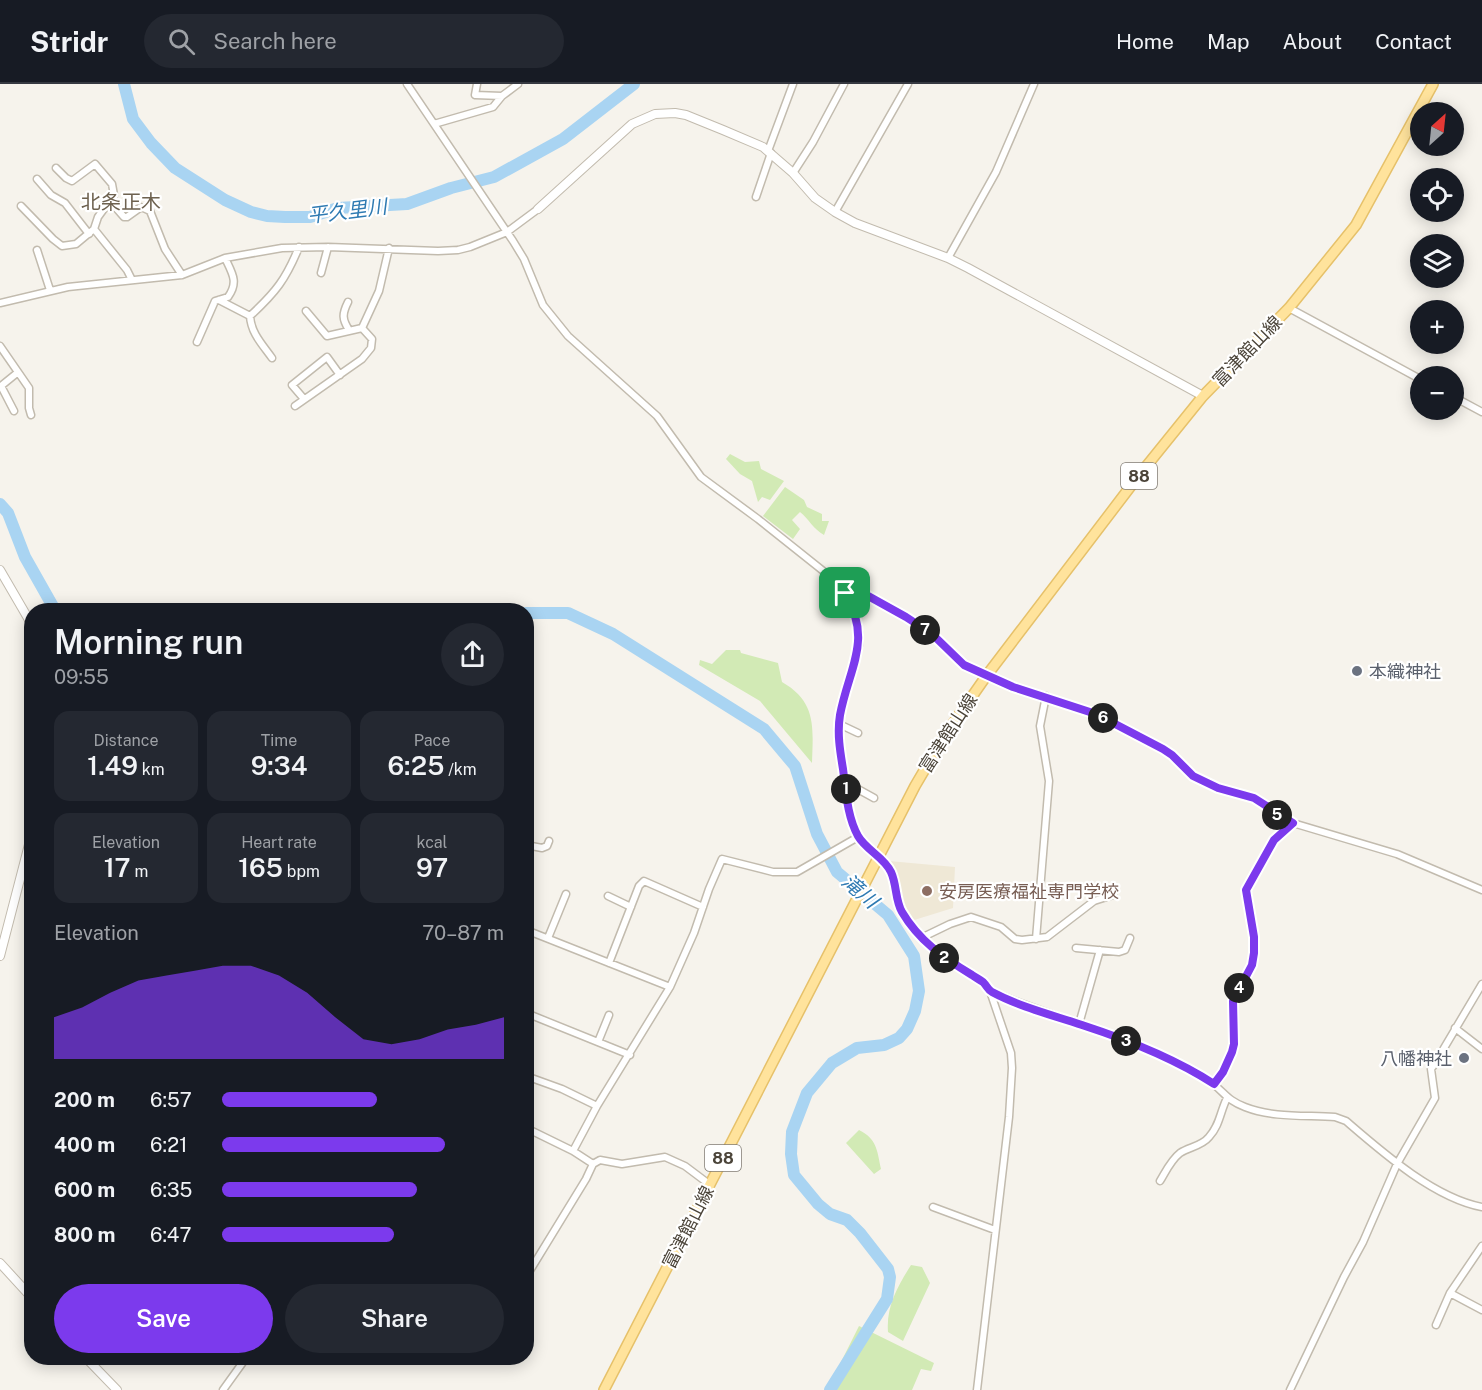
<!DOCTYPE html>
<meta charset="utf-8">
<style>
:root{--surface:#171b24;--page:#242831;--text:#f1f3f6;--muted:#9ea1a6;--line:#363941;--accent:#7c3aed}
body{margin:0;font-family:"Public Sans","Noto Sans JP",sans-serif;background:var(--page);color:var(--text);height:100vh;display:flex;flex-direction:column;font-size:22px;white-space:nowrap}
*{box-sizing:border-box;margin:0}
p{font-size:20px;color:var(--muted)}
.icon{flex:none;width:33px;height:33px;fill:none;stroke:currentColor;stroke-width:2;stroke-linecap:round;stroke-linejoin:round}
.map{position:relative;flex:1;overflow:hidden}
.drawer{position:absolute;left:24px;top:519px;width:510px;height:762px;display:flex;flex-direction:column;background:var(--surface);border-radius:24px;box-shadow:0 3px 15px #0003}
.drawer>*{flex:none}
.needle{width:39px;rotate:27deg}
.fabs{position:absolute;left:1410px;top:18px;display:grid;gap:12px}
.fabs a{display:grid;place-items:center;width:54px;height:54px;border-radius:50%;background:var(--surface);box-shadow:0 3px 15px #0003;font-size:30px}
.pin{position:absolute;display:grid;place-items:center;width:51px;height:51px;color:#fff;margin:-26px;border-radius:12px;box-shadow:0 3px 9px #0006}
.km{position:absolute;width:30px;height:30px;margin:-15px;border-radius:50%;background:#222;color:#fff;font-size:16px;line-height:30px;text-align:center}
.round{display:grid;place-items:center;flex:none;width:63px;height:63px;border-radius:32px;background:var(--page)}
.head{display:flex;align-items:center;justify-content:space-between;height:102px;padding:0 30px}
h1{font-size:33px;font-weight:600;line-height:45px}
.stats{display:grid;grid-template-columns:repeat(3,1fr);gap:9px;height:102px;padding:6px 30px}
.stats div{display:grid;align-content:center;border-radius:15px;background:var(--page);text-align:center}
.stats b{font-size:26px;font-weight:600}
.stats small{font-size:16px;font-weight:400}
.stats p{font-size:16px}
.chart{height:168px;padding:12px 30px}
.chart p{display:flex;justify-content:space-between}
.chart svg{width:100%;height:108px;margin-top:6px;fill:var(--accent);opacity:.7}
.primary-button{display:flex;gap:12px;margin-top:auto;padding:12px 30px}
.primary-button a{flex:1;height:69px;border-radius:36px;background:var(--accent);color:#fff;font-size:24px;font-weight:600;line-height:69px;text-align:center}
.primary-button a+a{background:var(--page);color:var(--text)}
ul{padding:0 30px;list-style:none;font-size:20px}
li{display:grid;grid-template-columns:96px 72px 1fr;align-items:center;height:45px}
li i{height:15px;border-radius:8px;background:var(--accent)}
header{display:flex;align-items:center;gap:36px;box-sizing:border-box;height:84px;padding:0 30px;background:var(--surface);border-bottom:2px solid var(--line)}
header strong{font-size:28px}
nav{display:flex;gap:33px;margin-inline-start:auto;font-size:21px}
.search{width:420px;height:54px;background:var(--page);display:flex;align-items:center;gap:15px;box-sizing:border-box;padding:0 21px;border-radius:33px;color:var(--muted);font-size:22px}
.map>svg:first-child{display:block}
</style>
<header>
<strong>Stridr</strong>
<div class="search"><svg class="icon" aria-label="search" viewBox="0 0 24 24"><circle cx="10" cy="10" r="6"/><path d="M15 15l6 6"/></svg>Search here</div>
<nav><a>Home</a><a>Map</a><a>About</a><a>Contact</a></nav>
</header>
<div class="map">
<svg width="1482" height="1306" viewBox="0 0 1482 1306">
<rect width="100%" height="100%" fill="#f6f3ec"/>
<path fill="#efe8d6" d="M889,777L955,783L953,824L911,837L902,818L897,795Z"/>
<path fill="#d2eab5" d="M730,370L745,378L759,377L761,385L784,397L770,416L762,413L758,418L752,397L740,390L726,375Z
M785,403L804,416L807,423L822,430V437H829L824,451C813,445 809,435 800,428L792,436L800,445L793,455L763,432Z
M726,566H740L741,569L778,579L782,598C817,618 813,644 812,679L760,617L699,581L700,576L712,580Z
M859,1046C877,1055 877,1066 881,1085L874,1090L846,1059Z
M911,1181L922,1183L930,1199L903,1257L888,1248C886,1222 898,1202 911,1181Z
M859,1242L934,1279L931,1287L921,1285L912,1306H827Z"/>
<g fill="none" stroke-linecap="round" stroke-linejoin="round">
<path stroke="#a9d4f2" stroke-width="12" d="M124,0L133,35L151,59L175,84L225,116L251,128L267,132L285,133H310L338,124L407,120L451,104L494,93L563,55L634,0
M0,420L8,429L25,473L55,526
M526,529H568L613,550L764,645L795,682L817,750L837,788L888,831L914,872L919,907L915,927L907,945L899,954L884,961L857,964L832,979L807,1009L792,1048L791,1070L794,1091L818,1120L830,1130L847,1136L860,1149L888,1185L890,1193L887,1215L830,1306"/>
<defs>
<path id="minor" d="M407,0L513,157L524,175L543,221L568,252L657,332L701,393L758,435L827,490L845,509L855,530L859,549V561L840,631L839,651L848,725L858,753L890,786L902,827L921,854L947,876L983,898L990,907L1011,969L1012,984L1009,1033L977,1306
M477,0L475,11L502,12
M434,40L493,23L502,12L518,0
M768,67L793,0
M56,84L66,94L72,97L95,80L112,100L114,111L98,133L94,145L127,186L132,196
M793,89L813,58L844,0
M37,95L51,111L65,119L89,150
M756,113L771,69
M110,117L124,133H127L141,123L150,127L165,165L182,191
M21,122L53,155L62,162L76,160L94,145
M835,128L908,0
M37,166L50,206
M948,174L996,88L1034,0
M321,189L328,163
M219,216L250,232C251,249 262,260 272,274
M348,218C342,230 342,235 349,246
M0,219L68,203L182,191L225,174L282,164L328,163L438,167L458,166L470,163L507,148L538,125
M1289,224L1420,295
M306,227L327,252L362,244
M250,232C276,208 286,195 299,163
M197,258L215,217L228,213C239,198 232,189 225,174
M0,262L29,304V324L31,331
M1454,313L1482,328
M304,315L292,301L327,273L340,291
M295,322L362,275L371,264L372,255L362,244L379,207L389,164
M14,327L1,302L17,289
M845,509L861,508L906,533L932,550L964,581L1013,603L1096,630L1163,665L1172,671L1193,692L1218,704L1254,714L1293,739L1397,770L1482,806
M839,640L858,649
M845,698L874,714
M526,761L542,764L547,762L549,757
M608,812L631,823
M526,846L670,903
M548,854L566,810
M921,854L950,840L971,833L1001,843L1015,855L1022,856L1047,853L1094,817L1113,811
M1036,855L1049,697L1040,642L1046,612
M1076,864L1119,868L1125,866L1130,854
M609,879L639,802L644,797L703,823
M990,907C1042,929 1096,943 1148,966C1169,975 1194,985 1212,999C1226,1010 1227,1016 1245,1023C1273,1034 1306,1031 1335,1033L1346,1037C1382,1068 1434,1114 1482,1123
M526,929L630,971
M1079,940L1100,866
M1455,944L1482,965
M598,958L609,931
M526,992L562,1005L597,1022
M1214,1001C1223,988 1230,975 1234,961L1233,917L1252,881L1254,869V853L1247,806L1274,756L1293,739
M526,1044L573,1067L593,1080L586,1095L526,1193
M573,1067L597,1022L670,903L694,849L709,805L722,775L773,788H797L858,753
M593,1080L600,1076L622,1080L665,1073L685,1082L709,1100
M1160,1097C1166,1087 1171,1076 1180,1069C1189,1063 1202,1062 1209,1053C1220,1041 1220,1028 1227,1014
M933,1123L995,1146
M1450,1209L1482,1226
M1436,1241L1450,1209L1482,1162
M223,1306L246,1274
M1290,1306L1344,1193L1363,1158L1397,1080L1435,1014L1431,985L1434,981L1482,900"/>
<path id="tertiary" d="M538,125L632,40L655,30L675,29L686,31L723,46L763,63L793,89L815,114L835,128L855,139L948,174L968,184L1203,312
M0,486L32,541
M0,872L32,749
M0,1179L32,1214
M86,1274L117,1306"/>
<path id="primary" d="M604,1306L879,772L915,702L945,651L987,591L1140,390L1203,312L1289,224L1356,141L1433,0"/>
</defs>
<use href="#minor" stroke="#c2bbae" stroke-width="9"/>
<use href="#tertiary" stroke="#c2bbae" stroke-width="10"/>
<use href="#primary" stroke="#e6c16a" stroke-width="12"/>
<use href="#minor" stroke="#fff" stroke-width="6"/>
<use href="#tertiary" stroke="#fff" stroke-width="8"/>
<use href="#primary" stroke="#ffe39c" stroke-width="9"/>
</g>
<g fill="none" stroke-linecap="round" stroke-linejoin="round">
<defs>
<path id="route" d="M861,508L906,533L932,550L964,581L1013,603L1096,630L1163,665L1172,671L1193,692L1218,704L1254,714L1293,739L1274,756L1246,806L1254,853V869L1252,881L1233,917L1234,960L1232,968L1223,988L1214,1000C1174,974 1128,956 1082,941C1052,931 1020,923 992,908C988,906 987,902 983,898C980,896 975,893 972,891C944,874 919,857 902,828C895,816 897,801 891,788C884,773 866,766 858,752C847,732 846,707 843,685C840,667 837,649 840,631C849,583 873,557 845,509Z"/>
</defs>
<use href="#route" stroke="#fff" stroke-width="12"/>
<use href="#route" stroke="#7c3aed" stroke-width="8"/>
</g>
<g fill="#6b7280" stroke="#fff" stroke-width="2">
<circle cx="1357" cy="587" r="6"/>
<circle cx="1464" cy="974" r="6"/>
</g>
<circle fill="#8d6e63" stroke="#fff" stroke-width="2" cx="927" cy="807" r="6"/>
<g text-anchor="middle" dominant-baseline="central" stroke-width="4.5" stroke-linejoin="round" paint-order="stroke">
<g fill="#fff" stroke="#817c74" stroke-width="1.5">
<rect x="1121" y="379" width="36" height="26" rx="4.5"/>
<rect x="705" y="1061" width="36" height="26" rx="4.5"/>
</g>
<g font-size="16" font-weight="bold" fill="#4b4439">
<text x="1139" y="392">88</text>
<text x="723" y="1074">88</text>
</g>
<g font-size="18" fill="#4b4439" stroke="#fff">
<text transform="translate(1247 267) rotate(-46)">富津館山線</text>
<text transform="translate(948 649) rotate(-57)">富津館山線</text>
<text transform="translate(688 1143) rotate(-63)">富津館山線</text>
</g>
<g font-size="18" fill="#5b616d" stroke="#fff" text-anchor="start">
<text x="1369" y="587">本織神社</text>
<text x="1452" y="974" text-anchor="end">八幡神社</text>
</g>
<g font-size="18" fill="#785e54" stroke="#fff" text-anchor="start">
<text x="939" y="807">安房医療福祉専門学校</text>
</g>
<g font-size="20" fill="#6e6250" stroke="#fff">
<text x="121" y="118">北条正木</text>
</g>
<g font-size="20" font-style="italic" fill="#2e7ab2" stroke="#fff">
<text transform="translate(347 127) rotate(-7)">平久里川</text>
<text transform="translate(860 807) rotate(41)">滝川</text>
</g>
</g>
</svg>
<div class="fabs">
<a><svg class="needle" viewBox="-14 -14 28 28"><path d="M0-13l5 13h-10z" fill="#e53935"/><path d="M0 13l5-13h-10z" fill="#9ea1a6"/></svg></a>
<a><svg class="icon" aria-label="locate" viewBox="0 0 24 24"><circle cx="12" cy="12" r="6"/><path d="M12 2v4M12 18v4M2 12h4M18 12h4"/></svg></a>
<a><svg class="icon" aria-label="layers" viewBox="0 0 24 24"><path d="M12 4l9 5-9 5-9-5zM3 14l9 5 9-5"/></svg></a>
<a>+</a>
<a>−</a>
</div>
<div class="pin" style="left:845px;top:509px;background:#1e9e55"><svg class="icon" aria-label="arrive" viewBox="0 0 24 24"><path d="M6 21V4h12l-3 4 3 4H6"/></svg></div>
<b class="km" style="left:846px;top:705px">1</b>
<b class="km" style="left:944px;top:874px">2</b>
<b class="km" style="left:1126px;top:957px">3</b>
<b class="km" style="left:1239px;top:904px">4</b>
<b class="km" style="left:1277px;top:731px">5</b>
<b class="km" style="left:1103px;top:634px">6</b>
<b class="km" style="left:925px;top:546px">7</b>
<section class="drawer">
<div class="head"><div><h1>Morning run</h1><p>09:55</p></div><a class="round"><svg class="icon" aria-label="share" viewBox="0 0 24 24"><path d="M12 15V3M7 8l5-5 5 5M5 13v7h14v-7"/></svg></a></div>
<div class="stats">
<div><p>Distance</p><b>1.49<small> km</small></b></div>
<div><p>Time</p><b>9:34</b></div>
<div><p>Pace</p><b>6:25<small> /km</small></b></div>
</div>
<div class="stats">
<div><p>Elevation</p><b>17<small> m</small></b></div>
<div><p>Heart rate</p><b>165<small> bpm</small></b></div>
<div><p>kcal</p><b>97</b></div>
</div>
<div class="chart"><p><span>Elevation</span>70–87 m</p>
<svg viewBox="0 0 160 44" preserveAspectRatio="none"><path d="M0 44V27L10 23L20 17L30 12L40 10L50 8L60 6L70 6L80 10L90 17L100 27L110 36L120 38L130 36L140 32L150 30L160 27V44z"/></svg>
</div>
<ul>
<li><b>200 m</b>6:57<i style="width:55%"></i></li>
<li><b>400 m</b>6:21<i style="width:79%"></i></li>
<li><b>600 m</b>6:35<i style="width:69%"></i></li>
<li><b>800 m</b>6:47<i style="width:61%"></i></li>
</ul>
<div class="primary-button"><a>Save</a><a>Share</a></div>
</section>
</div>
